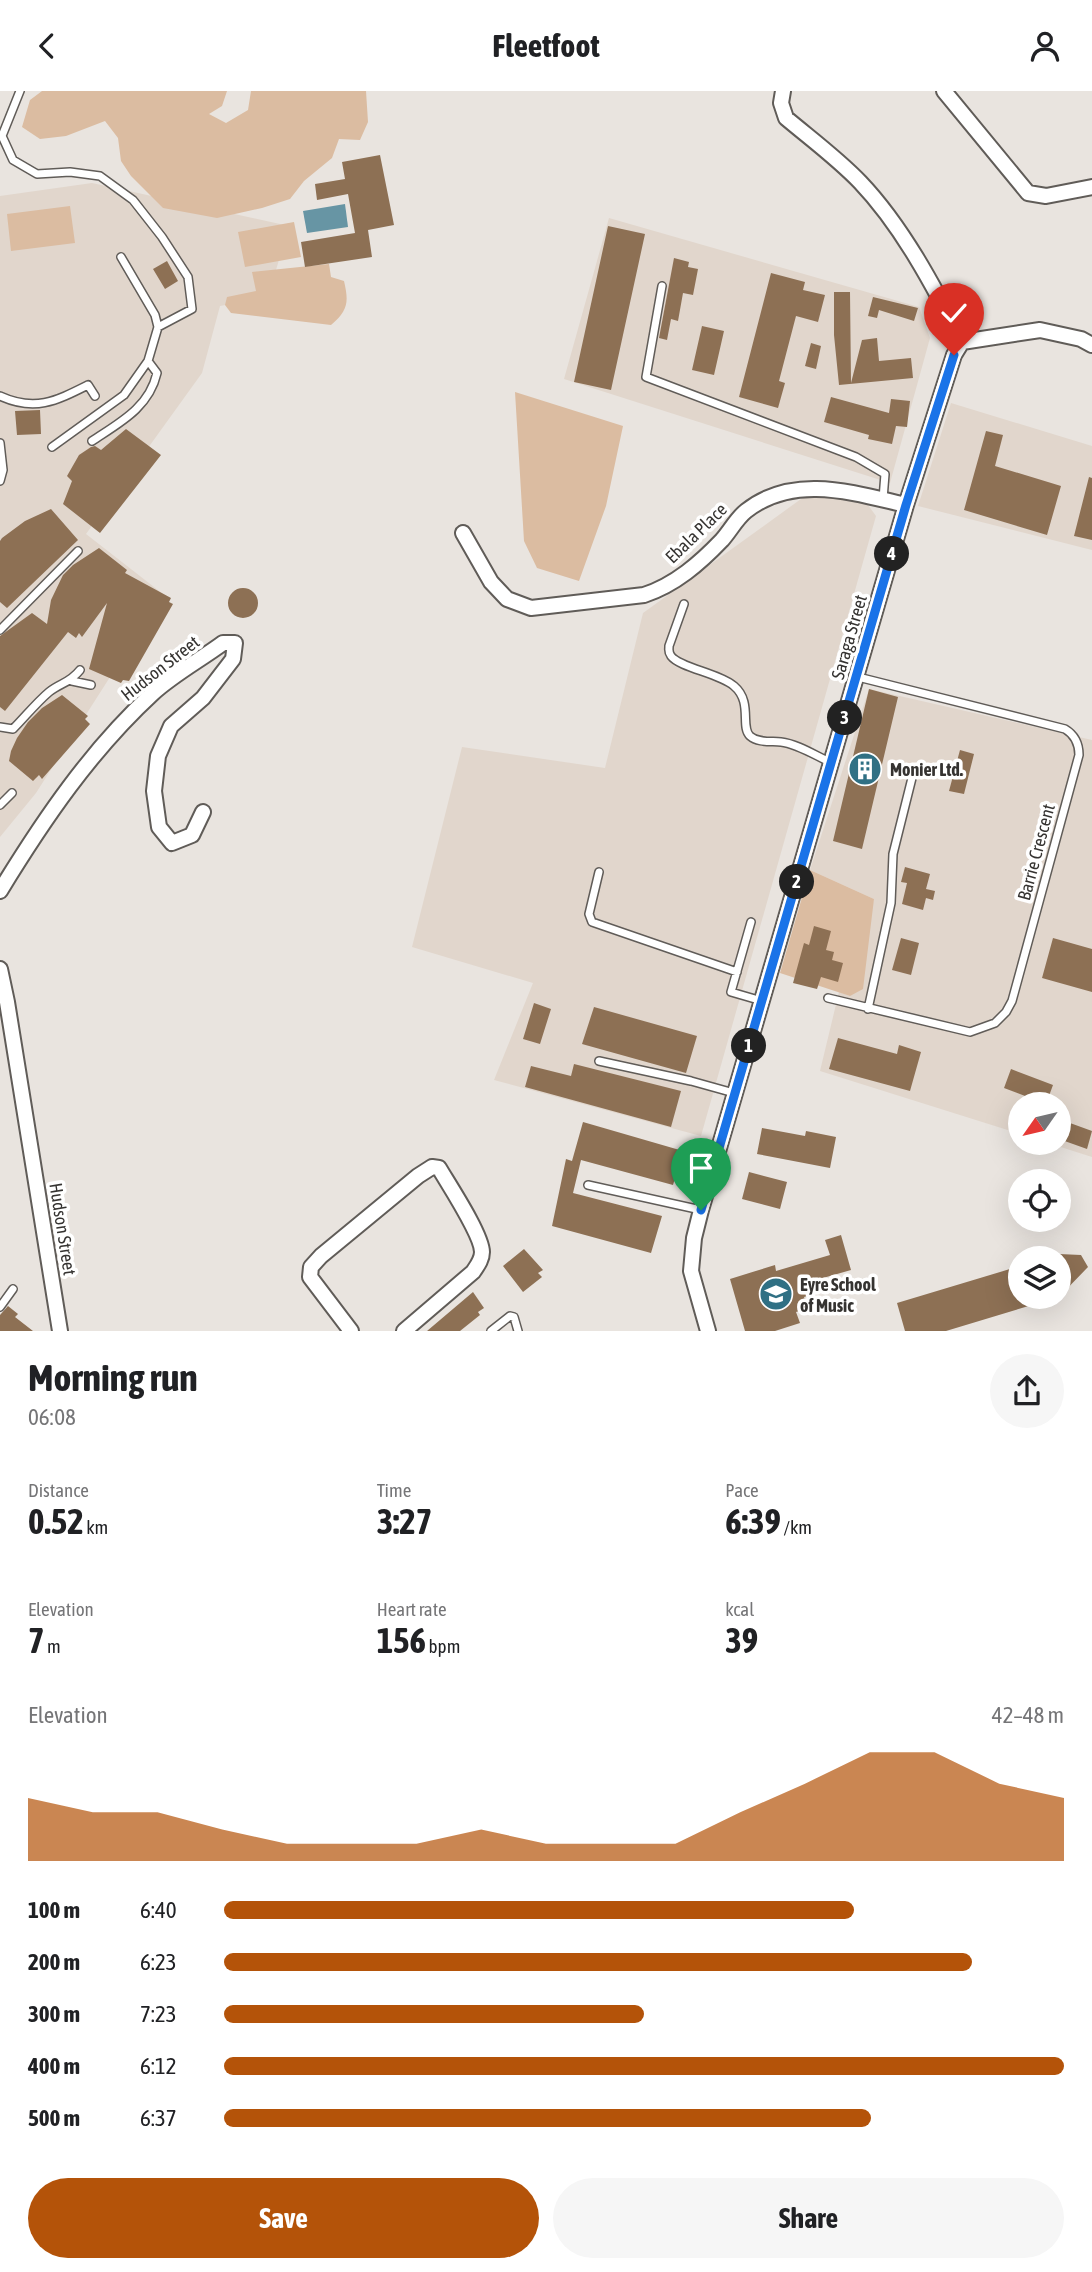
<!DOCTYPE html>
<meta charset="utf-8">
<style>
:root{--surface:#fff;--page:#f6f6f6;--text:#202124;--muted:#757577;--accent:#b45309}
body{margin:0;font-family:"Asap Condensed",sans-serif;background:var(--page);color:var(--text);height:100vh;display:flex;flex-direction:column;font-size:26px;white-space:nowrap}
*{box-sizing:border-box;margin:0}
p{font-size:23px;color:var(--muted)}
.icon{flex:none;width:38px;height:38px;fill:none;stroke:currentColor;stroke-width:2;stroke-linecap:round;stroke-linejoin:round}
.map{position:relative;height:1240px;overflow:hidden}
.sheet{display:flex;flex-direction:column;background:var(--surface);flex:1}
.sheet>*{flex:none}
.needle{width:46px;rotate:236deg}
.controls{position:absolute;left:1008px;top:1001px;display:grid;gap:14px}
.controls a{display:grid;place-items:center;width:63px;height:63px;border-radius:50%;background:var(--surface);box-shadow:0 7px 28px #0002;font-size:35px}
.pin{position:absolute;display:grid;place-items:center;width:60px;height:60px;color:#fff;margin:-72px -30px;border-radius:50% 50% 50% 0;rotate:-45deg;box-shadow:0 0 7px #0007}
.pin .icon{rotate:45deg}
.km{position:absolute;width:35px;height:35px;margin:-18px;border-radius:50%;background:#222;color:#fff;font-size:19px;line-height:35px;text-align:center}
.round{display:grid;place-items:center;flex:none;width:74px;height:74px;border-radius:37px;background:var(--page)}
.head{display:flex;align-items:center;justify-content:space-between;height:119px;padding:0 28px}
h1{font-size:38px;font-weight:700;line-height:52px}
.stats{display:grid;grid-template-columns:repeat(3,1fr);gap:10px;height:119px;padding:7px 28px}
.stats div{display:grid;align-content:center}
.stats b{font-size:35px;font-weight:700}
.stats small{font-size:19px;font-weight:400}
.stats p{font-size:19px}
.chart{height:196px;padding:14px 28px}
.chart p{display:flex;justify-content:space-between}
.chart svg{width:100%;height:126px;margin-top:7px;fill:var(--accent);opacity:.7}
.action{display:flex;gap:14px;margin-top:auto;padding:14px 28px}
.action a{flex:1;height:80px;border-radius:42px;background:var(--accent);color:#fff;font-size:28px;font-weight:700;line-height:80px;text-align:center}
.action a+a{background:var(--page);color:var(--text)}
ul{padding:0 28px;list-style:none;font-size:23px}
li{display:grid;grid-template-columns:112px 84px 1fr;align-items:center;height:52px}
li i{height:18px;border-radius:9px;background:var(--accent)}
header{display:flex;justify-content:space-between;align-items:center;height:91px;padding:0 28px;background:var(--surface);font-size:32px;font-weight:700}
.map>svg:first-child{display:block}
</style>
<header><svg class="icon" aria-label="back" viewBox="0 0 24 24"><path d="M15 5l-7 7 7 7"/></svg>Fleetfoot<svg class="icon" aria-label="person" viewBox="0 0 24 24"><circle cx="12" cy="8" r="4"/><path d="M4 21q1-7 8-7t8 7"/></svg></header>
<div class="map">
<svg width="1092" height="1240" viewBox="0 0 1092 1240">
<rect width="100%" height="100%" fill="#e9e4df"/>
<path fill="#e1d6cc" d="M92,92L289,135L268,206L220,215L202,282L86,443L163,503L36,702L0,746V105Z
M609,127L919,216L930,247L890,392L564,288Z
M951,312L1092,355V459L918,415Z
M825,398L868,414L876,425L701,1045L494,989L533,892L412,856L462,656L605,677L643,522L801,408Z
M869,598L1092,649V1066L1048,1052H1059V1013H1020V1043L820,980L839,901L850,905L874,808L810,779Z"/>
<path fill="#dbbca1" d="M42,0H227L222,15L209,23L226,32L248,19L251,0H366L368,31L360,49L339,48L332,67L304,90L290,108L262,117L217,127L163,117L131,85L121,70L118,47L105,30L66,45L40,48L22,36L30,9Z
M70,115L75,152L11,160L7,123Z
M294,131L301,166L245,176L238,141Z
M329,173L331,186L344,190C349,211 348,220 331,234L231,222L225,214L227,206L256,200L252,181Z
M515,301L623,335L606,415L579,490L537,477L524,450Z
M810,779L874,808L863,898L850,905L780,882Z"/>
<path fill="#6795a4" d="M345,113L348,136L307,142L303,120Z"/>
<path fill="#8d7054" d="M380,64L394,134L368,139L372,166L305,176L301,151L355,142L348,103L317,109L315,93L345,88L342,71Z
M608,135L645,143L611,299L574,291Z
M674,167L689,171L688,176L698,178L693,204L683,202L678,230L671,228L667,249L659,247Z
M167,170L178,190L165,198L153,178Z
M771,182L805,191L803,199L825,204L818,231L796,225L779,290L785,292L778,317L739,306Z
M834,201H850L851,292L862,249L877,247L879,270L911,267L913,287L839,294L834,244Z
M873,206L918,217L914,230L879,219L877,227L868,225Z
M702,235L724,240L714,284L692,279Z
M811,252L821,255L816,278L805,275Z
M831,306L889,322L891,308L910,310L907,336L896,335L892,353L868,348L869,344L824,331Z
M40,319L41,343L17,344L15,320Z
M126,338L161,364L100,442L63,413L72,390L67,385L79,364L91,356L95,355L101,359Z
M986,340L1003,344L995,375L1061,395L1047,444L964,419Z
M1089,386L1092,387V449L1074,445Z
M51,418L78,449L7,517L0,511V450L2,447L25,430Z
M99,457L127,479L125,482L171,507L169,511L173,513L129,590L123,589L121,592L89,578L107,512L82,546L79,542L76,547L68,541L5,620L0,616V545L32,522L47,533L51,509L63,484L73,474Z
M228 512a15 15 0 1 1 30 0a15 15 0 1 1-30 0Z
M869,598L898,606L862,758L833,750Z
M62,604L88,625L85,628L90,633L42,688L39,684L33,690L9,670L11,660L17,647L28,631L42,617Z
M960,659L974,663L964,703L949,700Z
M905,776L930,783L926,798L935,800L933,809L926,807L923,819L902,813L907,792L901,791Z
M814,835L831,840L826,859L834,861L832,869L843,872L838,891L821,886L817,898L793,892L804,852L809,854Z
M901,847L919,852L911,884L892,879Z
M1053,847L1092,858V901L1042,887Z
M534,912L551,918L540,953L523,948Z
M594,916L697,945L686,982L582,953Z
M838,947L897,963L899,954L921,961L910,1000L829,978Z
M574,973L681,1000L671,1036L525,996L531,975L571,985Z
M1011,978L1053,994L1046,1013L1004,997Z
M1059,1028L1092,1040L1087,1058L1059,1048Z
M583,1031L683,1060L673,1094L581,1069L573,1102L662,1125L651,1162L552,1135L566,1068L572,1070Z
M762,1037L805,1045L806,1040L836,1046L830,1077L757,1063Z
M749,1081L787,1091L780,1118L742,1108Z
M841,1144L851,1179L816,1189L820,1201L804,1206L808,1217L796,1221L800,1232L775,1240H745L730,1188L775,1174L776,1180L830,1164L825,1149Z
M524,1158L543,1179L538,1182L542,1186L523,1201L503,1175Z
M1059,1163L1081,1164L1088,1176L1059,1206Z
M1020,1175V1206H1052V1208L946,1240H905L897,1212Z
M473,1201L484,1217L478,1221L480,1224L460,1240H427Z
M8,1215L18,1223L15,1226L33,1240H0V1224Z"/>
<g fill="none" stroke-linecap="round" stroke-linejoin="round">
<defs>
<path id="lane" d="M20,0L2,45L13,69L37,83L70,81L100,85L133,109L162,146L188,186L192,218L158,236
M662,195L646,286L856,366L885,383L883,408
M0,305C35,321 56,310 88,294L95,305
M92,350C119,332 149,317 157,282L148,270
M0,352L3,379
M52,356L124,304L148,270L158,236L155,224L121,166
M0,390L3,379H1
M684,513L669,555C669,560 668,561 671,565C680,577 719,582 734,595C753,611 740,636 750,645C758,652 771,650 781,651C798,653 816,665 832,672
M0,539L78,460
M72,590L91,594
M0,636L13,638C25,626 36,612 49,601C60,592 70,592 80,579
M0,714L12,702
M599,781L589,823L592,831L737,881
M751,831L731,901L762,910
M828,907L970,941L995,932L1006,921L1012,910L1079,664C1079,652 1075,644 1065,638L858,586
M868,918L891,812L893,763L913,683
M599,970L691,990L734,1002
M588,1094L701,1119
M0,1216L13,1198
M491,1240L510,1225L514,1226L518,1240"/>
<path id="street" d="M944,0L1028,102L1046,105L1092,96
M962,251L1040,239L1081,248L1092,254
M463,442L491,491L507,508L531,517L644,504C675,494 700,472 722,449C730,440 737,427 746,420C794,382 854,402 906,414
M0,800C44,728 91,659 153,602C174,583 200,569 223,552H235L233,568L203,607L171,635L158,665L154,700L159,736L172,752L192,744L203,721
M0,878L7,911L60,1240
M351,1240L310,1186L311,1176L321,1165L418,1085L432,1076L439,1077C449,1094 482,1144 482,1161C482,1169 477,1175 473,1181L404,1240
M708,1240L691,1180L694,1147L701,1119L906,414L954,264L962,251C935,197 902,135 860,91C838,68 811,48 786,27L781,12L783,0"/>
</defs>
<use href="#lane" stroke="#605c58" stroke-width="10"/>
<use href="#street" stroke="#605c58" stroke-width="18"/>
<use href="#lane" stroke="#fff" stroke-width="7"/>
<use href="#street" stroke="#fff" stroke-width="14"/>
</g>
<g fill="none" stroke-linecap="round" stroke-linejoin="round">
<defs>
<path id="route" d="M701,1119L906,414L954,264"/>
</defs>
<use href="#route" stroke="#fff" stroke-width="14"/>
<use href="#route" stroke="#1a73e8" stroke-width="9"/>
</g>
<defs>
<symbol id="building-disc" viewBox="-11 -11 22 22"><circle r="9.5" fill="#307084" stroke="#fff"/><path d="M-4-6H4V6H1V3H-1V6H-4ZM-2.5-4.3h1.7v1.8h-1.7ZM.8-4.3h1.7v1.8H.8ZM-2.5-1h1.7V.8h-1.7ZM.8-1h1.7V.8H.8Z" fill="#fff"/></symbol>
<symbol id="school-disc" viewBox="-11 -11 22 22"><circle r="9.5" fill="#307084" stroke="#fff"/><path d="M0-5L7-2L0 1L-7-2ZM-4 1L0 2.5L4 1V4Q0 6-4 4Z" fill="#fff"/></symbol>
</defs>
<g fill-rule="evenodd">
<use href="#building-disc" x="846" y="659" width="38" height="38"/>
<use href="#school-disc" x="757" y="1184" width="38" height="38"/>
</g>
<g text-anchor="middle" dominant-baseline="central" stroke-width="7" stroke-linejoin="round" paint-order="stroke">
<g font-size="18" fill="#353331" stroke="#fff">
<text transform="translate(696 442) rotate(-44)">Ebala Place</text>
<text transform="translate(849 546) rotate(-74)">Saraga Street</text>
<text transform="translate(160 577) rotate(-38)">Hudson Street</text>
<text transform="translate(1036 761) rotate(-75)">Barrie Crescent</text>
<text transform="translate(63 1138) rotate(81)">Hudson Street</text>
</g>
<g font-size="18" font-weight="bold" fill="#353331" stroke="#fff" text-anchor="start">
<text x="890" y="678">Monier Ltd.</text>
<text x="800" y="1193">Eyre School<tspan x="800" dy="21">of Music</tspan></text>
</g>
</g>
</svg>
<div class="controls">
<a><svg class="needle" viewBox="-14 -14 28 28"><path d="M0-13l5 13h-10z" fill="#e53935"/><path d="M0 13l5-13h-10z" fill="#757577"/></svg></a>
<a><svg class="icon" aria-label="locate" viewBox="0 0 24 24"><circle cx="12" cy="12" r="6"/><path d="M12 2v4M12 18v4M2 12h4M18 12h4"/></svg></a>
<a><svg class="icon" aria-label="layers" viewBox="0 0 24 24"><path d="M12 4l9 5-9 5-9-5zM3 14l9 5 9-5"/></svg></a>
</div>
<div class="pin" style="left:701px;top:1119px;background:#1e9e55"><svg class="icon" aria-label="arrive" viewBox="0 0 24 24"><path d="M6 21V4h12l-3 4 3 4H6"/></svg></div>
<div class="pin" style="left:954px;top:264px;background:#d93025"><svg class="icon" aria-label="check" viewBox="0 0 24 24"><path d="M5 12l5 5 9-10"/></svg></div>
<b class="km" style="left:749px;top:955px">1</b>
<b class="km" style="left:797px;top:791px">2</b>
<b class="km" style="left:845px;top:627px">3</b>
<b class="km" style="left:892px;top:463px">4</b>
</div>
<section class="sheet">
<div class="head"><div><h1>Morning run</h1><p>06:08</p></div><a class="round"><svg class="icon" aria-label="share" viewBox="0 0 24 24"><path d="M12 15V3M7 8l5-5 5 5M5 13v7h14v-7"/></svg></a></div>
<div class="stats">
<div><p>Distance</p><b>0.52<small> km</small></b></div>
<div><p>Time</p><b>3:27</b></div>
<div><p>Pace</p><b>6:39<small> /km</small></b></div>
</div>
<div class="stats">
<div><p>Elevation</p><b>7<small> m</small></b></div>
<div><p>Heart rate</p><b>156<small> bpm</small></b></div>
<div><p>kcal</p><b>39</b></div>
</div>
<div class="chart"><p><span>Elevation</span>42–48 m</p>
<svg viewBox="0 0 160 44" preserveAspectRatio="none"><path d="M0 44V22L10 27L20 27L30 33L40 38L50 38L60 38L70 33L80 38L90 38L100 38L110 27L120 17L130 6L140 6L150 17L160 22V44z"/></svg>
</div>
<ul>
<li><b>100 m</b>6:40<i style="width:75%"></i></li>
<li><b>200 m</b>6:23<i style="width:89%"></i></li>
<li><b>300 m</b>7:23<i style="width:50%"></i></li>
<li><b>400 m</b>6:12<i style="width:100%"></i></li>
<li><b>500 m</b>6:37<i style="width:77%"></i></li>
</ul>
<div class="action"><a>Save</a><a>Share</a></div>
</section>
